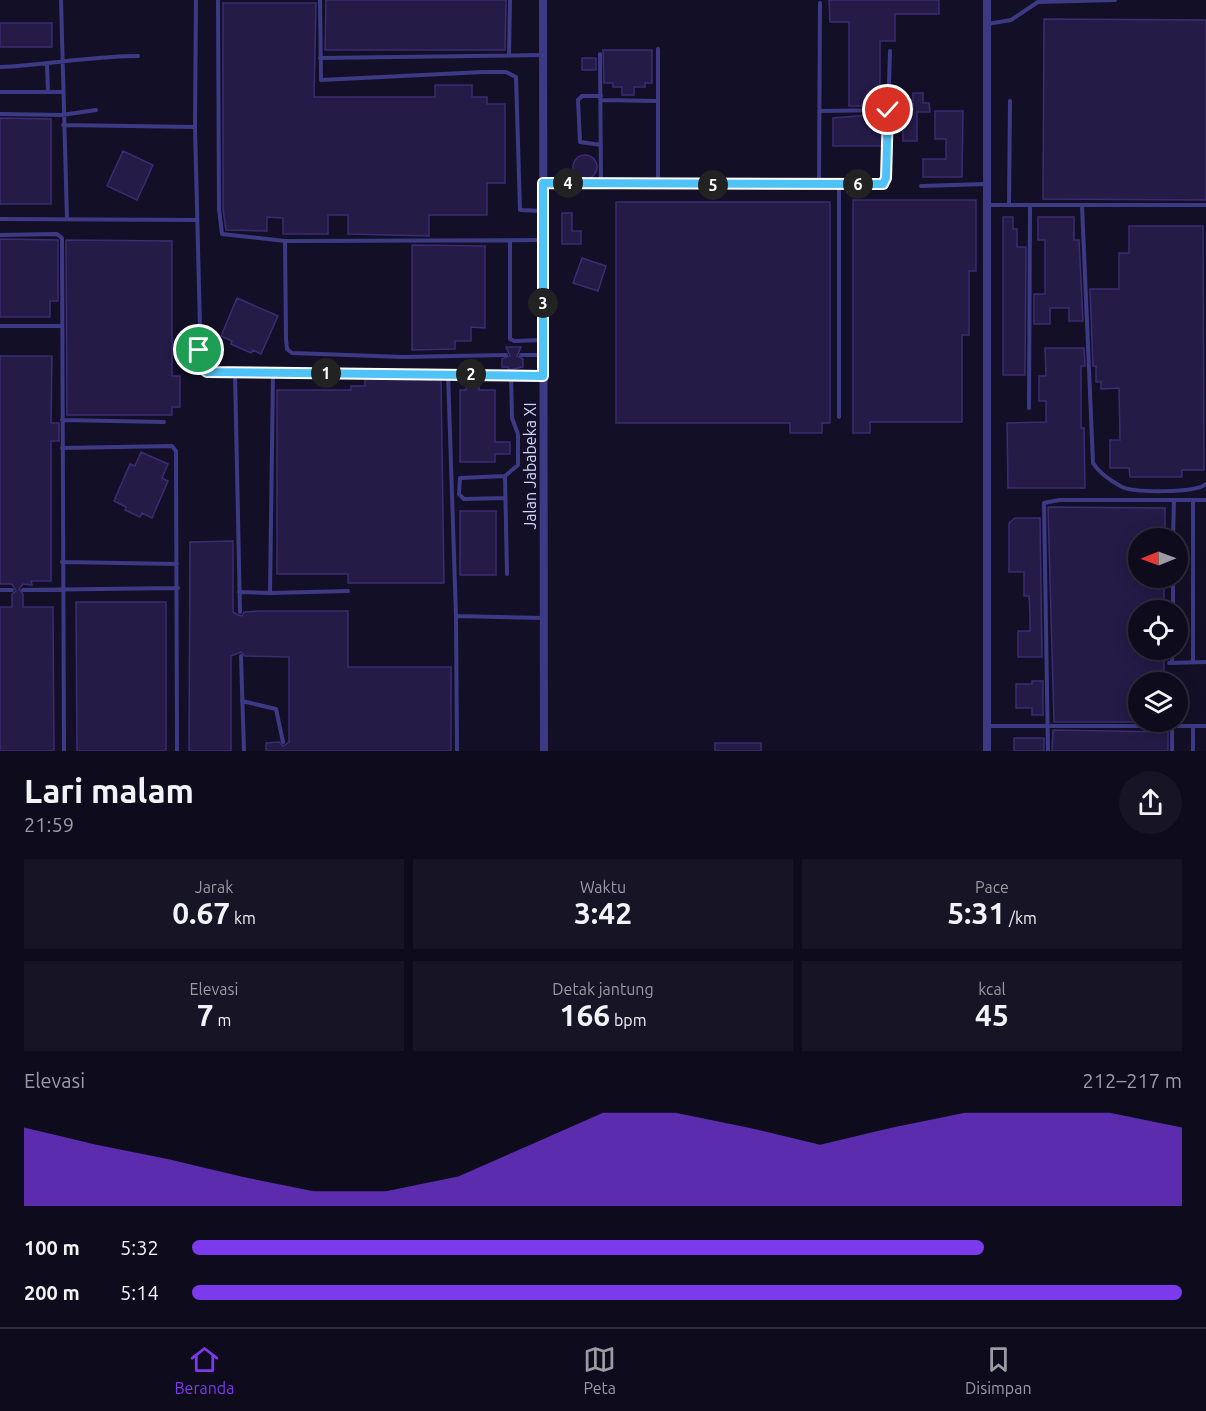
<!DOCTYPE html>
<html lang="id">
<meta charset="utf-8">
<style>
:root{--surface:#0e0b1c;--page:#171425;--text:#f1f3f6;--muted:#9b9ba3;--line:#2e2b3b;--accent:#7c3aed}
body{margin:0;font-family:Ubuntu,sans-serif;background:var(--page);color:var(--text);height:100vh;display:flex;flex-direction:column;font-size:22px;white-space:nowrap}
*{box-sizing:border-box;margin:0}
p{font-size:20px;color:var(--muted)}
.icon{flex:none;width:33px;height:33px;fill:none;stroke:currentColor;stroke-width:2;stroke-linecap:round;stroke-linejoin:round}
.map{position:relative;height:751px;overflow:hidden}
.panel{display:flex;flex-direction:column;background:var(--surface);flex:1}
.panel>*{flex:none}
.needle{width:39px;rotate:269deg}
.buttons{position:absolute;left:1128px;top:528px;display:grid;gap:12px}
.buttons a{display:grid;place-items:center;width:60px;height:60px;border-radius:50%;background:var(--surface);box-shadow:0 3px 15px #0003,0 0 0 2px var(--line);font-size:30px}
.pin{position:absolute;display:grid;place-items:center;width:51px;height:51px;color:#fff;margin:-26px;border:3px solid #fff;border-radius:50%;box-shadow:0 2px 6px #0007}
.km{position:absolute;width:30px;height:30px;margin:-15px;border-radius:50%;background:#222;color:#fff;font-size:16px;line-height:30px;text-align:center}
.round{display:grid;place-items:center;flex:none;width:63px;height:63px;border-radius:32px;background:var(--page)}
.head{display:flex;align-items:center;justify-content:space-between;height:102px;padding:0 24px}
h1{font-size:33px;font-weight:600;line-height:45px}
.stats{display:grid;grid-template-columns:repeat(3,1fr);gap:9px;height:102px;padding:6px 24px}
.stats div{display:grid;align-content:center;border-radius:0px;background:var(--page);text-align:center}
.stats b{font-size:30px;font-weight:600}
.stats small{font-size:16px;font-weight:400}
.stats p{font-size:16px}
.chart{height:168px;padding:12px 24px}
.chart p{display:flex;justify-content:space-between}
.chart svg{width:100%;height:108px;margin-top:6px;fill:var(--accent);opacity:.7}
ul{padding:0 24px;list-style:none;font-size:20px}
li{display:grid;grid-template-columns:96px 72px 1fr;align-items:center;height:45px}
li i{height:15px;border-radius:8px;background:var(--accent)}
.menu{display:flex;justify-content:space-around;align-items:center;height:84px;border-top:2px solid var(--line);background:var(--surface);font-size:16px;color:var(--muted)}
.menu a{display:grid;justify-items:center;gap:3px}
.menu .active{color:var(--accent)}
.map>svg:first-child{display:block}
</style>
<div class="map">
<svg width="1206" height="751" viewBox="0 0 1206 751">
<rect width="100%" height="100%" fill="#130f26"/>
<path fill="#241b47" stroke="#3b2d73" stroke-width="1.5" d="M326,0H506L505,50H325Z
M829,0H939V14H895V41H880V106H849V22H830Z
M223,3H316L314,97H435V85H472V97H487V104H505V183H487V215H429V236L348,234V215H328V234H283V218L267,217V231L226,230L223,209Z
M1044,19L1206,20V200L1043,199Z
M0,23H52V47H0Z
M603,50H652V83H645V87H634V95H622V87H613V83H604Z
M582,58H596V70H582Z
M913,93H923V103H929L930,112H917V141H903V109H913Z
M935,111H963L962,177H923V159H946V139H935Z
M880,114L882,146H833V118Z
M0,118L51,119V204H0Z
M123,151L153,165L137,200L107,186Z
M573 167a12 12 0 1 1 24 0a12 12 0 1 1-24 0Z
M853,200H976V271H969V335H962V422H870V433H853Z
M616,202H830V423H822V433H790V423H616Z
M562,213H572V231H581V244H562Z
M1003,217H1013V229H1017V247H1026L1025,375H1003Z
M1038,217H1074V240H1079L1083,321H1069V308H1050V324H1034V294H1045V240H1038Z
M1129,226H1203L1204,470H1182V477H1130L1129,468H1110V440H1120L1119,388L1101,389V382H1096V366H1093L1090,289H1119V253H1129Z
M0,239L58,240V301H50V317H0Z
M66,240L172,241V376H180V407H172V415H67Z
M412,245L485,246V328L471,327V341H455V349L412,350Z
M582,258L606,266L598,291L573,283Z
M237,298L278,316L261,354L253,350L251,353L231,344L232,341L221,336Z
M506,347H521L517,356L523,359V367L509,370L508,367H502V359L510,356Z
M1045,348H1084L1085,366H1081V428H1084L1085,488H1008L1007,423L1046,422V401H1039V376H1046Z
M0,356H52L51,423H59V441H51V581H31L32,585L23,584L19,589L23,594V607H53L54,751H0V607H12V594L16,591L12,584H0Z
M365,379H441L444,583H348V574H277V390H351V386H365Z
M466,384H479V390H495V442H510V454H495V462H460V390H466Z
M141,452L168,464L162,478L168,481L152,518L142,513L140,517L125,510L126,507L114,501L130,464L135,466Z
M1048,507L1165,508V538H1138V578H1164V610H1138V650H1164V682H1138V722H1054Z
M460,511H496V575H460Z
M1015,518H1040L1042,657H1018V631H1030V613L1029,596H1024V572H1009V523Z
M233,541V612L238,615L242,616L244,612L260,611H348V667H451V751H266V743L279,742L283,746L289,742V657L245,656L241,652L231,656V751H189L190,542Z
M76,602H166V751H77Z
M1032,681H1043V715H1032V708H1016V684H1032Z
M1053,730L1168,732V751H1052Z
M1014,738H1044V751H1014Z
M715,743H761V751H715Z"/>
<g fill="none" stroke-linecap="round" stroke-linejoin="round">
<path stroke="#3d3a85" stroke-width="4" d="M61,0L67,219
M196,0L195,127L201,368L207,372L250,374L543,376
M218,0L219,209L222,234L285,241L543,240
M320,0L321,80L483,72H506L516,77L520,210L543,211
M987,24L1011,20L1038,2L1115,0
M600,54L601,184
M509,55L510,0
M320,58L543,55
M47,64L48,92
M0,67C46,65 92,56 138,56
M0,92H62
M601,100L657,101
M821,111L888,110
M0,114L62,115L96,110
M63,125L195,127
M601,145L580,142L578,100L582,96H601
M545,183L883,184L886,178L890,51
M819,184L820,3
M658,185V49
M921,186L986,184
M988,205H1206
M1009,205L1010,101
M1082,205L1093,463C1099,473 1111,481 1122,487C1136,493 1195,493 1206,484
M0,219L197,220
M0,235L57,234L62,238L64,751
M285,241L286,339L287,349L292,353L403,357L506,355
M510,241V339L514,341L543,340
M0,326H62
M521,355H543
M235,373L240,612
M448,373L456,616L457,751
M1029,408L1030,205
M839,417V184
M62,420L164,422
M62,448L172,446L176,451L177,751
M505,476L460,478L459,494L464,499L505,498
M1193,500V662
M1173,538L1174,500
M62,562L177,564
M507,574L505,476L518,465V434L512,418L511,375
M0,590H12
M23,590L178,588
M239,592L270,593L273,374
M270,593L348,591
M1173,610V578
M456,616L543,618
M241,656L244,751
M1169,663L1206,662
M1172,663V650
M242,701L276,709L283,742
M988,726H1206
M1172,726V751
M1193,726V751
M1048,751L1044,503L1059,500H1206"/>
<path stroke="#3d3a85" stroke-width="8" d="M543,0L544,751
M987,0V751"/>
</g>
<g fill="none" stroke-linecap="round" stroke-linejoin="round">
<defs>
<path id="route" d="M199,350L201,368L207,372L543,376V183L883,184L886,178L888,110"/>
</defs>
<use href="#route" stroke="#fff" stroke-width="12"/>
<use href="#route" stroke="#4fc3f7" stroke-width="8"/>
</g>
<g text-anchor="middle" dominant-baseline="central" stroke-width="6" stroke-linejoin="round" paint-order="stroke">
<g font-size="16" fill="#d9d4ff" stroke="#130f26">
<text transform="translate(530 466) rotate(-90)">Jalan Jababeka XI</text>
</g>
</g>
</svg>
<div class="buttons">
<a><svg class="needle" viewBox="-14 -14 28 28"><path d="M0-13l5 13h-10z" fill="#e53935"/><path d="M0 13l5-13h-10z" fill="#9b9ba3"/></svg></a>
<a><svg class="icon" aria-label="locate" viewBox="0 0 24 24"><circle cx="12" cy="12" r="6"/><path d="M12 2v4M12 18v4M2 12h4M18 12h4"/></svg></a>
<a><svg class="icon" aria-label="layers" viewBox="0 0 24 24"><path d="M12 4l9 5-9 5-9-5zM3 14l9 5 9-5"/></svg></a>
</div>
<div class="pin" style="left:199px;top:350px;background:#1e9e55"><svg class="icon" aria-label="arrive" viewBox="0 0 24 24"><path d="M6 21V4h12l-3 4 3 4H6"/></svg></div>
<div class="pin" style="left:888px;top:110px;background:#d93025"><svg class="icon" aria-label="check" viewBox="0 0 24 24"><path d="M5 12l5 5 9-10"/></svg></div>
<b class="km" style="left:326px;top:373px">1</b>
<b class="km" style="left:471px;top:374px">2</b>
<b class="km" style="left:543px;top:303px">3</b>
<b class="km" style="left:568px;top:183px">4</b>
<b class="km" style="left:713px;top:185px">5</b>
<b class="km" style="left:858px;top:184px">6</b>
</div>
<section class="panel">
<div class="head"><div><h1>Lari malam</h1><p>21:59</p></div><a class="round"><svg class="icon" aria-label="share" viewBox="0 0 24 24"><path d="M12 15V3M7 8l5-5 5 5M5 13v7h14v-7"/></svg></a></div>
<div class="stats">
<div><p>Jarak</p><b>0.67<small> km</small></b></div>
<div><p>Waktu</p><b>3:42</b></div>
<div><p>Pace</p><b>5:31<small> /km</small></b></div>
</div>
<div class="stats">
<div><p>Elevasi</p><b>7<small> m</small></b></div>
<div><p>Detak jantung</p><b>166<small> bpm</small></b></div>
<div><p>kcal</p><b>45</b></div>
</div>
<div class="chart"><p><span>Elevasi</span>212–217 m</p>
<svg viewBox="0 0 160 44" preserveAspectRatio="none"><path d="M0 44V12L10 19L20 25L30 32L40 38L50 38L60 32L70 19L80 6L90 6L100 12L110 19L120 12L130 6L140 6L150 6L160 12V44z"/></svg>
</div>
<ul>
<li><b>100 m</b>5:32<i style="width:80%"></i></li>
<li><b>200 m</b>5:14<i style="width:100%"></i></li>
</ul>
</section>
<nav class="menu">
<a class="active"><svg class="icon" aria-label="home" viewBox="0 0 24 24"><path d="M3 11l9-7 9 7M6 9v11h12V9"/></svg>Beranda</a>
<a><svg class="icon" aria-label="map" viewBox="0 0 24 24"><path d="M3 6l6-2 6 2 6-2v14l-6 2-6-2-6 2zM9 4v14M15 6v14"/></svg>Peta</a>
<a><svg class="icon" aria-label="saved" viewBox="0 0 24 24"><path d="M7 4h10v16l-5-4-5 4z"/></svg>Disimpan</a>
</nav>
